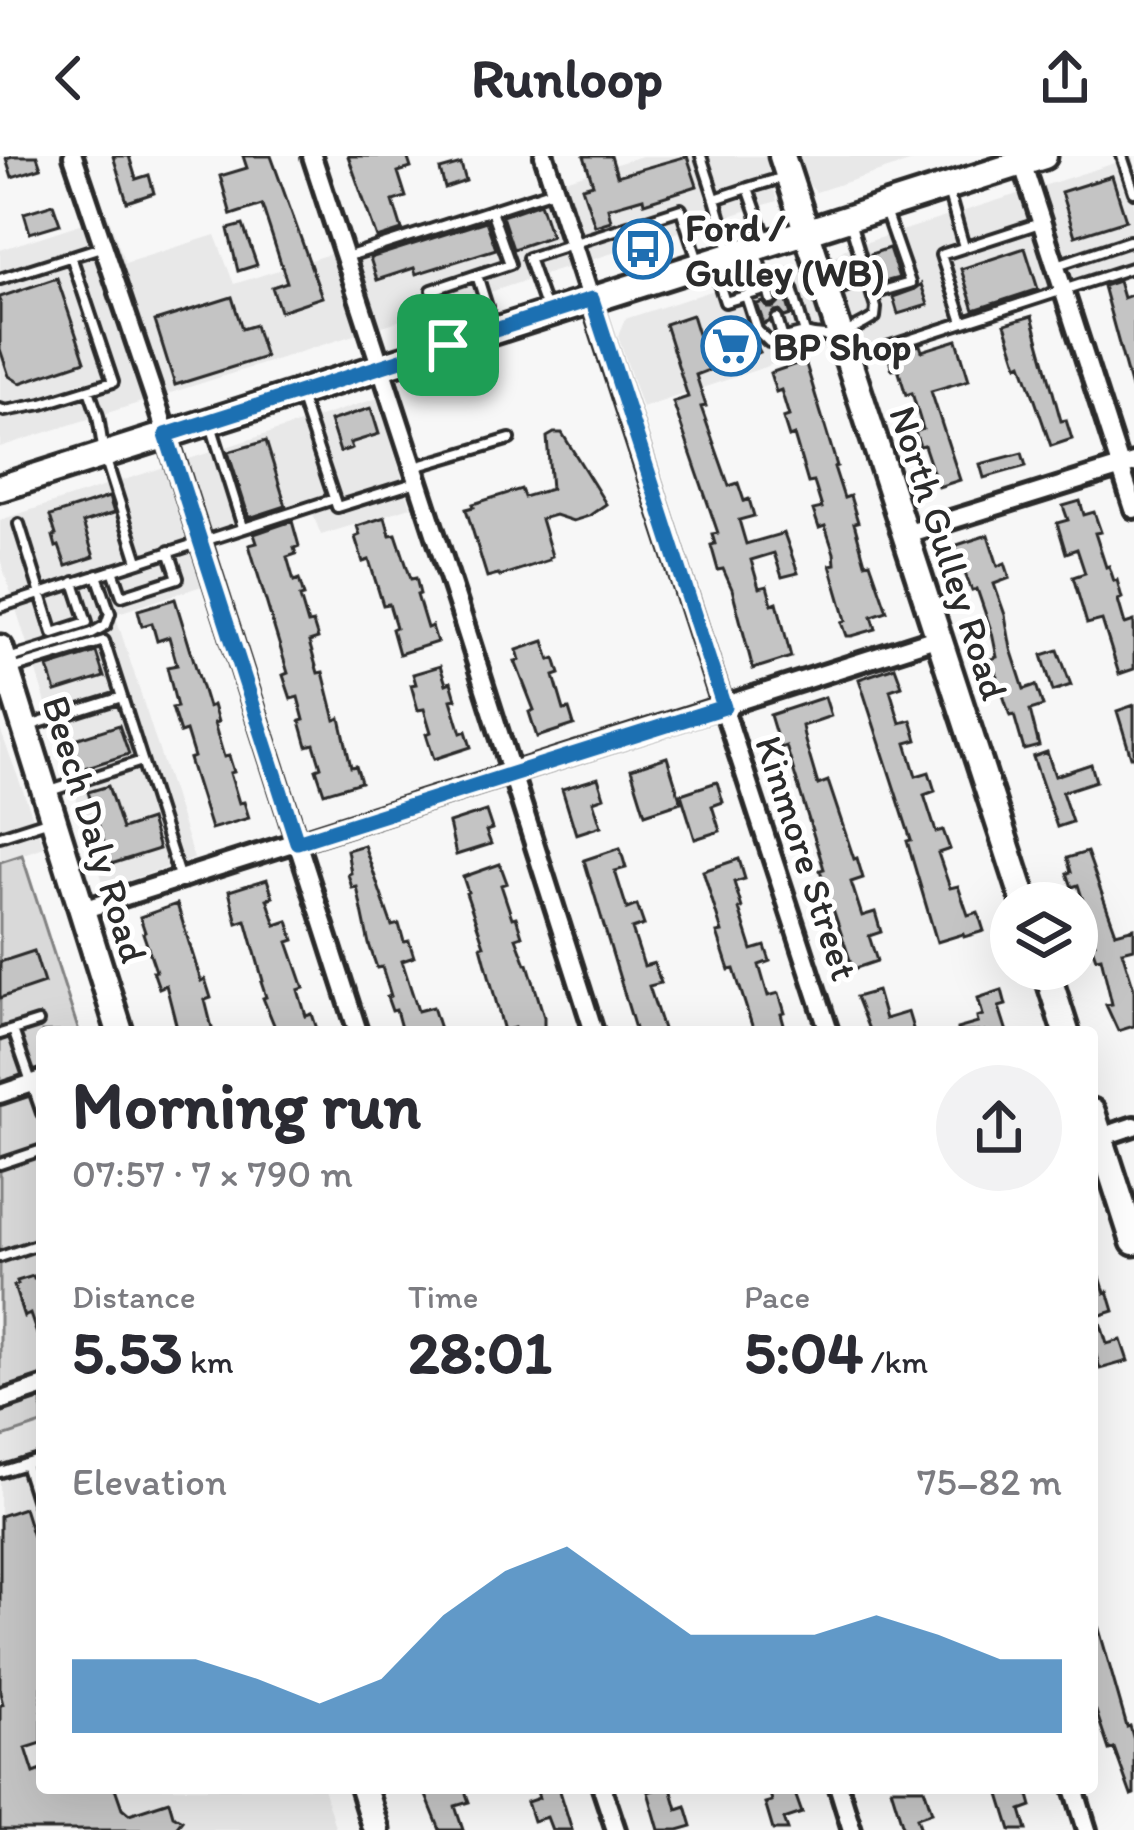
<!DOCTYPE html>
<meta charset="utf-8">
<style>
:root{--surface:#fff;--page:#f2f2f3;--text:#2b2b33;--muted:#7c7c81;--accent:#1f6fb2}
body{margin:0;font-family:Itim,sans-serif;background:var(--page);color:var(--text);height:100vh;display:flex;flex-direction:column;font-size:45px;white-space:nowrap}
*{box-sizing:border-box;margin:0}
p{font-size:39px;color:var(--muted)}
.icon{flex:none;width:66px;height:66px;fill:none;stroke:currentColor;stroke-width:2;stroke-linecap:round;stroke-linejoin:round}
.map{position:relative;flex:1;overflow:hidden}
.panel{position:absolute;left:36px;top:870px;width:1062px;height:768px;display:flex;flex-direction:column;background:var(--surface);border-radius:12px;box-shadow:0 12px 48px #0002}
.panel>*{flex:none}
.fabs{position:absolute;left:990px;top:726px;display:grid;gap:24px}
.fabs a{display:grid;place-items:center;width:108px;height:108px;border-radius:50%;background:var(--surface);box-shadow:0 12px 48px #0002;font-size:60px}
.pin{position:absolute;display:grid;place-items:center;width:102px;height:102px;color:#fff;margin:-51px;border-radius:24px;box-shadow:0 6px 18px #0006}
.round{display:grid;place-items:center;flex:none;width:126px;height:126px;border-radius:63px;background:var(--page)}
.summary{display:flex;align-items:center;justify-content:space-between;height:204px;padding:0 36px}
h1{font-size:66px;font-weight:700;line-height:90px}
.figures{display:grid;grid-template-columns:repeat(3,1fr);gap:18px;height:204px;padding:12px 36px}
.figures div{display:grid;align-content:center}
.figures b{font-size:60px;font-weight:700}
.figures small{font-size:33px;font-weight:400}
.figures p{font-size:33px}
.chart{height:336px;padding:24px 36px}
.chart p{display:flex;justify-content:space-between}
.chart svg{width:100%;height:216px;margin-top:12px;fill:var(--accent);opacity:.7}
header{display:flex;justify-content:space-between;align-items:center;height:156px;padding:0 36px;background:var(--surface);font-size:54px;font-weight:700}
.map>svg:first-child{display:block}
</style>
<header><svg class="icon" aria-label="back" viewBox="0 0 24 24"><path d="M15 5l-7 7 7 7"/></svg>Runloop<svg class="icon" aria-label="share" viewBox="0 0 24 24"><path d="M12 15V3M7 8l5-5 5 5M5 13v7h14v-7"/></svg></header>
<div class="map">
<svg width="1134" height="1674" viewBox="0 0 1134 1674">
<rect width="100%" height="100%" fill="#f7f7f7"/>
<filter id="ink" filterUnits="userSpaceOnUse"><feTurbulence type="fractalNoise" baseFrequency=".00833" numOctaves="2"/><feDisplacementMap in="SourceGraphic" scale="24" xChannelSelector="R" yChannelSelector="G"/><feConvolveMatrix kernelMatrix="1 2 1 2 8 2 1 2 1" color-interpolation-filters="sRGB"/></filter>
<g filter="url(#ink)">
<path fill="#e8e8e8" d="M642,0H765L777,45L0,291V94L108,59L125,107L215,79L234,128Z
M796,0H928L816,36L804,23Z
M1134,1V119L862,206L833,118V102L845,93Z
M792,109L810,121L831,189L642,252L618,180L625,163Z
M378,242L411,351L321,379L312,356L191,393L202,430L115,458L194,703L105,732L0,403V364Z
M0,573L44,691L0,706Z
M42,1268V1632H323L336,1674H0V1282Z"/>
<path fill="#d9d9d9" stroke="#828282" stroke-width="3" d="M22,699L79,876H42V1268L0,1282V706Z"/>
<path fill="#c4c4c4" stroke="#2b2b2b" stroke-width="3" d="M13,0H37L41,12L12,21L6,2Z
M113,0H129L136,23L149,19L154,37L127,46Z
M243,0H271L322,141L280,155L272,131L287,126L262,49L231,59L220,20L247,12Z
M348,0H407L411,12L398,16L406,41L393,45L402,74L377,82Z
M584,0H611L617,20L687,0L697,30L644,47L643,42L608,52L611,65L595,70L582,31L593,28Z
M461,8L466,25L445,32L440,14Z
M1112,20L1126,64L1075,80L1061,36Z
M540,47L551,80L513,93L502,60Z
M53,48L60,68L30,77L24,57Z
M486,65L496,93L416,118L414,112L377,124L370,102Z
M243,69L257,109L238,115L228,73Z
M889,92L899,122L880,127L871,98Z
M1025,92L1038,133L974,154L961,113Z
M57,122L85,205L20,227L9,220L0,193V141Z
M1118,125L1123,142L1134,138V231L1131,232L1103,130Z
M921,128L928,149L898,158L893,141L913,134Z
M785,139L791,159L785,161L780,155L774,156L769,166L764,168L757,148L763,146L768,152H774L779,147V141Z
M232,141L242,173L255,169L265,201L175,229L155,165Z
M692,159L700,185L747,171L760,196L708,211L709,214L696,219L706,250L701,251L729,330L738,327L744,345L749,343L754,360L739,364L746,388L784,377L798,417L782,421L774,397L751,404L759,432L767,430L772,448L777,446L791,501L753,513L732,433L723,413L718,414L711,389L715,388L712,378L718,377L673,246L688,241L665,168Z
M1032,160L1061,265L1066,264L1072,283L1051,290L1022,207L1018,209L1005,168Z
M957,184L969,224L931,235L960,324L938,331L924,289L920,290L915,276L923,273L912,237L906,239L898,213L892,214L888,199L920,189L922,195Z
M805,205L837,310L834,311L844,342L850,340L858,366L854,367L865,407L870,406L887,455L872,460L876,473L852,480H847L842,466L846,464L830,409L835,408L834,397L825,370L819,372L813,354L822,352L814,326L808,327L794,279L789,281L783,262L789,260L781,234L776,236L770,217Z
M371,252L379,278L350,287L352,292L340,296L330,265Z
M554,277H562L606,348L589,360L573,365L555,359L541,363L552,400L549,401V404L500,420L498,418L487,421L466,353L474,351L473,348L521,333L524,341L551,333L547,281Z
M266,285L286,350L249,362L228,296Z
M1022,297L1026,310L984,322L980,308Z
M109,341L114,357L83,367L94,401L66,410L59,390L56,391L53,380L56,379L50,360Z
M1080,345L1084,359L1094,356L1101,376L1095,377L1106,411L1109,410L1114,425L1117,424L1122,442L1118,444L1125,468L1134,465V513L1119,518L1102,464L1087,468L1073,421L1085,417L1077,393L1066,397L1057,367L1068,364L1063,350Z
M385,361L390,379L396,378L411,423L416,422L420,438L417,439L427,472L432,470L437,486L399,498L392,473L396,471L389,448L383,449L369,404L363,406L355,381L360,379L357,370Z
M292,365L299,390L294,392L296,398L287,401L294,425L299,423L304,440L300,441L308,468L313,467L318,483L309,486L318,517L323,516L335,564L340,562L351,611L356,610L361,626L324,637L316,613L321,611L314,588L307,590L300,565L304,564L298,541L291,543L283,519L288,517L249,389L257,387L254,378Z
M988,379L998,410L1005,407L1010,422L994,428L1005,459L1011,493L1024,533L1036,529L1043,550L1030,554L1039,590L1024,594L1014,559L1010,560L991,503L997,501L992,477L977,433L972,435L954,390Z
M175,443L208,551L213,549L218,566L214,567L224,601L229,600L234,616L230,617L239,647L244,646L249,662L211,673L189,603L194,601L186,575L180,577L172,552L177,551L167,511L177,509L169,481L157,485L152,467L142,470L138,454Z
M544,485L550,504L555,502L560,518L554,520L564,554L569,553L574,569L537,581L529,556L534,554L515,505L520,504L517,494Z
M1058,494L1071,529L1053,535L1042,499Z
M96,496L104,521L56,536L48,511Z
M440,510L446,528L451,526L456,543L451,544L461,577L466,575L471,591L434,603L426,578L431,576L424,553L418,554L411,529L416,528L413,518Z
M895,511L902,530L890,534L900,567L911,564L917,584L906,587L916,620L929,616L935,635L924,639L936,676L943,674L950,693L938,697L950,732L958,730L968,759L978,756L984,775L964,781L963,778L937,786L907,685L911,684L859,523Z
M825,541L831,560L802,570L805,585L818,629L828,625L854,703L857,702L863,722L851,726L862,760L875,756L881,776L869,780L877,805L853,813L820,714L824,713L786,590L780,592L770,559Z
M1134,549V601H1131L1117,555Z
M119,569L129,598L81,613L72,584Z
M1047,596L1055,620L1091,608L1096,625L1062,636L1072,666L1057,671L1033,601Z
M667,601L681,646L645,658L631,613Z
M598,622L604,641L593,645L601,670L576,678L562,633Z
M717,626L723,646L712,650L720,675L695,683L681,638Z
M108,630L122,673L150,664L159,693L111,708L88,636Z
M486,655L492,673L486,675L491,688L456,699L449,667Z
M364,689L392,770L399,768L404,786L409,785L414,801L402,805L418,855L433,851L441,876H402L396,854L392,855L387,841L391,840L382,811L377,812L369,788L357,731L352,732L348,718L351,717L347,694Z
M620,692L626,712L615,715L627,753L637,749L644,769L632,773L644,810L654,807L661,827L649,830L664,876H636L584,704Z
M1087,696L1116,777L1134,772V792L1122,795L1134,833V870L1118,875L1106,849L1112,848L1101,801L1096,802L1091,788L1095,787L1081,752L1085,751L1078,729L1072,731L1067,717L1071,716L1067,702Z
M739,703L745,723L734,726L742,752L739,753L752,794L765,790L770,805L759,809L768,840L779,837L785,857L781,858L786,876H754L734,813L729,814L717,777L722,776L703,715Z
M500,708L507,727L501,729L512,762L516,761L522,780L516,782L526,808H528L544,861V876H515L514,872L504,875L481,790L484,789L466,737L468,736L463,721Z
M267,723L273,741L267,743L276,769L288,765L294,784L288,786L304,832L298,834L306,860L312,858L318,876H277L263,842L266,841L261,826L263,825L246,764L237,767L229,735Z
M177,748L201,825L205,823L211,842L205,844L213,876H178L166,829L159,832L153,815H156L143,777L145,776L140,761Z
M34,795L44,827L0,842V806Z
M1002,834L1006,849L999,851L1007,876H957V873L978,867L977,861L983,859L978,842Z
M877,835L885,863L908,856L914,876H870L856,841Z
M1095,1104L1105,1137L1108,1135L1114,1155L1098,1160L1107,1188L1121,1184L1128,1205L1100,1213L1092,1185V1105Z
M33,1120L34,1123L42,1121V1187H40L30,1158L24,1161L14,1130L18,1128L17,1125Z
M24,1352L38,1397L42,1396V1587L26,1592L34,1617L42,1614V1632H115L122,1652L129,1658L169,1645L173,1659L182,1664L174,1674H0V1550L3,1548L0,1537V1360Z
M1095,1459L1127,1571L1130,1570L1134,1584V1638L1131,1639L1114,1592L1109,1594L1096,1555L1092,1556V1460Z
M423,1632H464L469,1646L455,1650L463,1674H440Z
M536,1632H559L572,1674H552L547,1661L533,1665L527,1646L539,1642Z
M660,1632H671L677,1653L686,1650L692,1670L678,1674H659L648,1636Z
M775,1632H793L802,1657L784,1663L788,1674H773L765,1647L772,1645L769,1634Z
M891,1632H924L932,1656L917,1661L921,1674H904Z
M998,1632H1027L1032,1650L1021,1654L1027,1674H1011Z"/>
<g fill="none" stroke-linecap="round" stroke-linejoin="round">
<defs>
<path id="lane" d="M701,0L715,43
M1122,0L1134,36
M748,32L781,22
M948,35L964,91
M730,95L715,43L748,32L767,86
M346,101L554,34
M1057,109L1129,85
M714,112L725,146L768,133L756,98
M477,119L510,108L491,54
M0,123L101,91
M829,137L867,122
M872,138L910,127L886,58
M746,140L757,174L769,186L805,177
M771,144L768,133L787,128L792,133L805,177C833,185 851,176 875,161L876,152L851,69
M546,153L528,102L681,53L699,108
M777,163L783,183
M963,166L941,99L1040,67
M448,187L432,134L477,119L494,173
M850,203L1134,111
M89,234L98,260L104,298L138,405
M300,240L337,351L417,326
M0,253L5,255L42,248L113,226L71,100
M212,272L243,371
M415,311L510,283
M19,368L53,477L87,466L74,426
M113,414L122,440L178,422L169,395
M0,451L334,343
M11,502L92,477L106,469L110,457L97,419
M9,514L104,485L180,723
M26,571L122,541
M47,636L142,605
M0,680L50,664
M13,874L42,957
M0,878L38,866
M0,1008L42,994
M0,1101L42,1087
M25,1308L37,1346L42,1349
M0,1316L42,1303"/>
<path id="street" d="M73,0L156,246L358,876
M312,0L459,451L594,876
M544,0L829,876
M1020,0L1134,353
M906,378L1134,307
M82,754L939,481
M0,938L42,924
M1095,983L1134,970
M0,1245L42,1231
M602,1632L616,1674
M839,1632L852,1674
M1074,1632L1087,1674"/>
<path id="secondary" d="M782,0L1025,747
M0,492L120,876
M1046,813L1066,876
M1092,956L1134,1086
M363,1632L376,1674"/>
<path id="primary" d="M0,332L1044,0"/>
</defs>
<use href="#lane" stroke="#2b2b2b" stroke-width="16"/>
<use href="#street" stroke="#2b2b2b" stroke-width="26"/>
<use href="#secondary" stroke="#2b2b2b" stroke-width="33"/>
<use href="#primary" stroke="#2b2b2b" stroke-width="33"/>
<use href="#lane" stroke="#fff" stroke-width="8"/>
<use href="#street" stroke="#fff" stroke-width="16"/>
<use href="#secondary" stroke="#fff" stroke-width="24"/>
<use href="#primary" stroke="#fff" stroke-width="24"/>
</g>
</g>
<g fill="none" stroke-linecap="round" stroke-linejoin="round" filter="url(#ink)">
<defs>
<path id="route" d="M592,143L724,551L297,686L166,279Z"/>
</defs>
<use href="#route" stroke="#fff" stroke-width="24"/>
<use href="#route" stroke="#1f6fb2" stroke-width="15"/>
</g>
<defs>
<symbol id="bus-ring" viewBox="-11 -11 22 22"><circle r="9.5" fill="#fff" stroke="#1f6fb2" stroke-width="1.5"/><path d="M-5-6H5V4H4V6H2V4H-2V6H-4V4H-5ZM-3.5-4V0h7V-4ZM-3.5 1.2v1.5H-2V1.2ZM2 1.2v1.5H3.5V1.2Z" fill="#1f6fb2"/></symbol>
<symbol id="supermarket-ring" viewBox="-11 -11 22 22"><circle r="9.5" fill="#fff" stroke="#1f6fb2" stroke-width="1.5"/><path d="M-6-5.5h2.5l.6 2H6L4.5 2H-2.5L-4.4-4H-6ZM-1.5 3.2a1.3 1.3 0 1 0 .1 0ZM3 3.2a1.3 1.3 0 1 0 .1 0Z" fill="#1f6fb2"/></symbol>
</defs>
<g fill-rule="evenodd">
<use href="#bus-ring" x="610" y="60" width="66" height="66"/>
<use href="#supermarket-ring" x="698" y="157" width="66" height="66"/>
</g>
<g text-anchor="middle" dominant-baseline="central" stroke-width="10" stroke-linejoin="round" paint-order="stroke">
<g font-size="39" font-weight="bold" fill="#2b2b2b" stroke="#fff" text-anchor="start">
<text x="685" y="71">Ford /<tspan x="685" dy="45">Gulley (WB)</tspan></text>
<text x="773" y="190">BP Shop</text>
</g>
<g font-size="39" fill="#2b2b2b" stroke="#fff">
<text transform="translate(949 397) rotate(72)">North Gulley Road</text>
<text transform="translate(95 673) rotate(73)">Beech Daly Road</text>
<text transform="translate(807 702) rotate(72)">Kinmore Street</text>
</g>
</g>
</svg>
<div class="fabs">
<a><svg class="icon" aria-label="layers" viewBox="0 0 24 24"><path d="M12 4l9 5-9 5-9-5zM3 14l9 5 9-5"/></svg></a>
</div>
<div class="pin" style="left:448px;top:189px;background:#1e9e55"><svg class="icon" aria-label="arrive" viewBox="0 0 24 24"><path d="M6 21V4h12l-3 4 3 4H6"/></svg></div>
<section class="panel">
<div class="summary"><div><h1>Morning run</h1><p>07:57 · 7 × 790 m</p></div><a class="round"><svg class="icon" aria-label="share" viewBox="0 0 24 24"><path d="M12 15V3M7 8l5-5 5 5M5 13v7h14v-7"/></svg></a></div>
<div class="figures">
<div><p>Distance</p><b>5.53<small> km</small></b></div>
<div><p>Time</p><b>28:01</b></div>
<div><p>Pace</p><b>5:04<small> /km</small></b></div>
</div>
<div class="chart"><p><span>Elevation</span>75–82 m</p>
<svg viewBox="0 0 160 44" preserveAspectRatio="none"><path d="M0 44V29L10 29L20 29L30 33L40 38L50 33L60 20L70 11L80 6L90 15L100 24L110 24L120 24L130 20L140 24L150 29L160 29V44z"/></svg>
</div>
</section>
</div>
